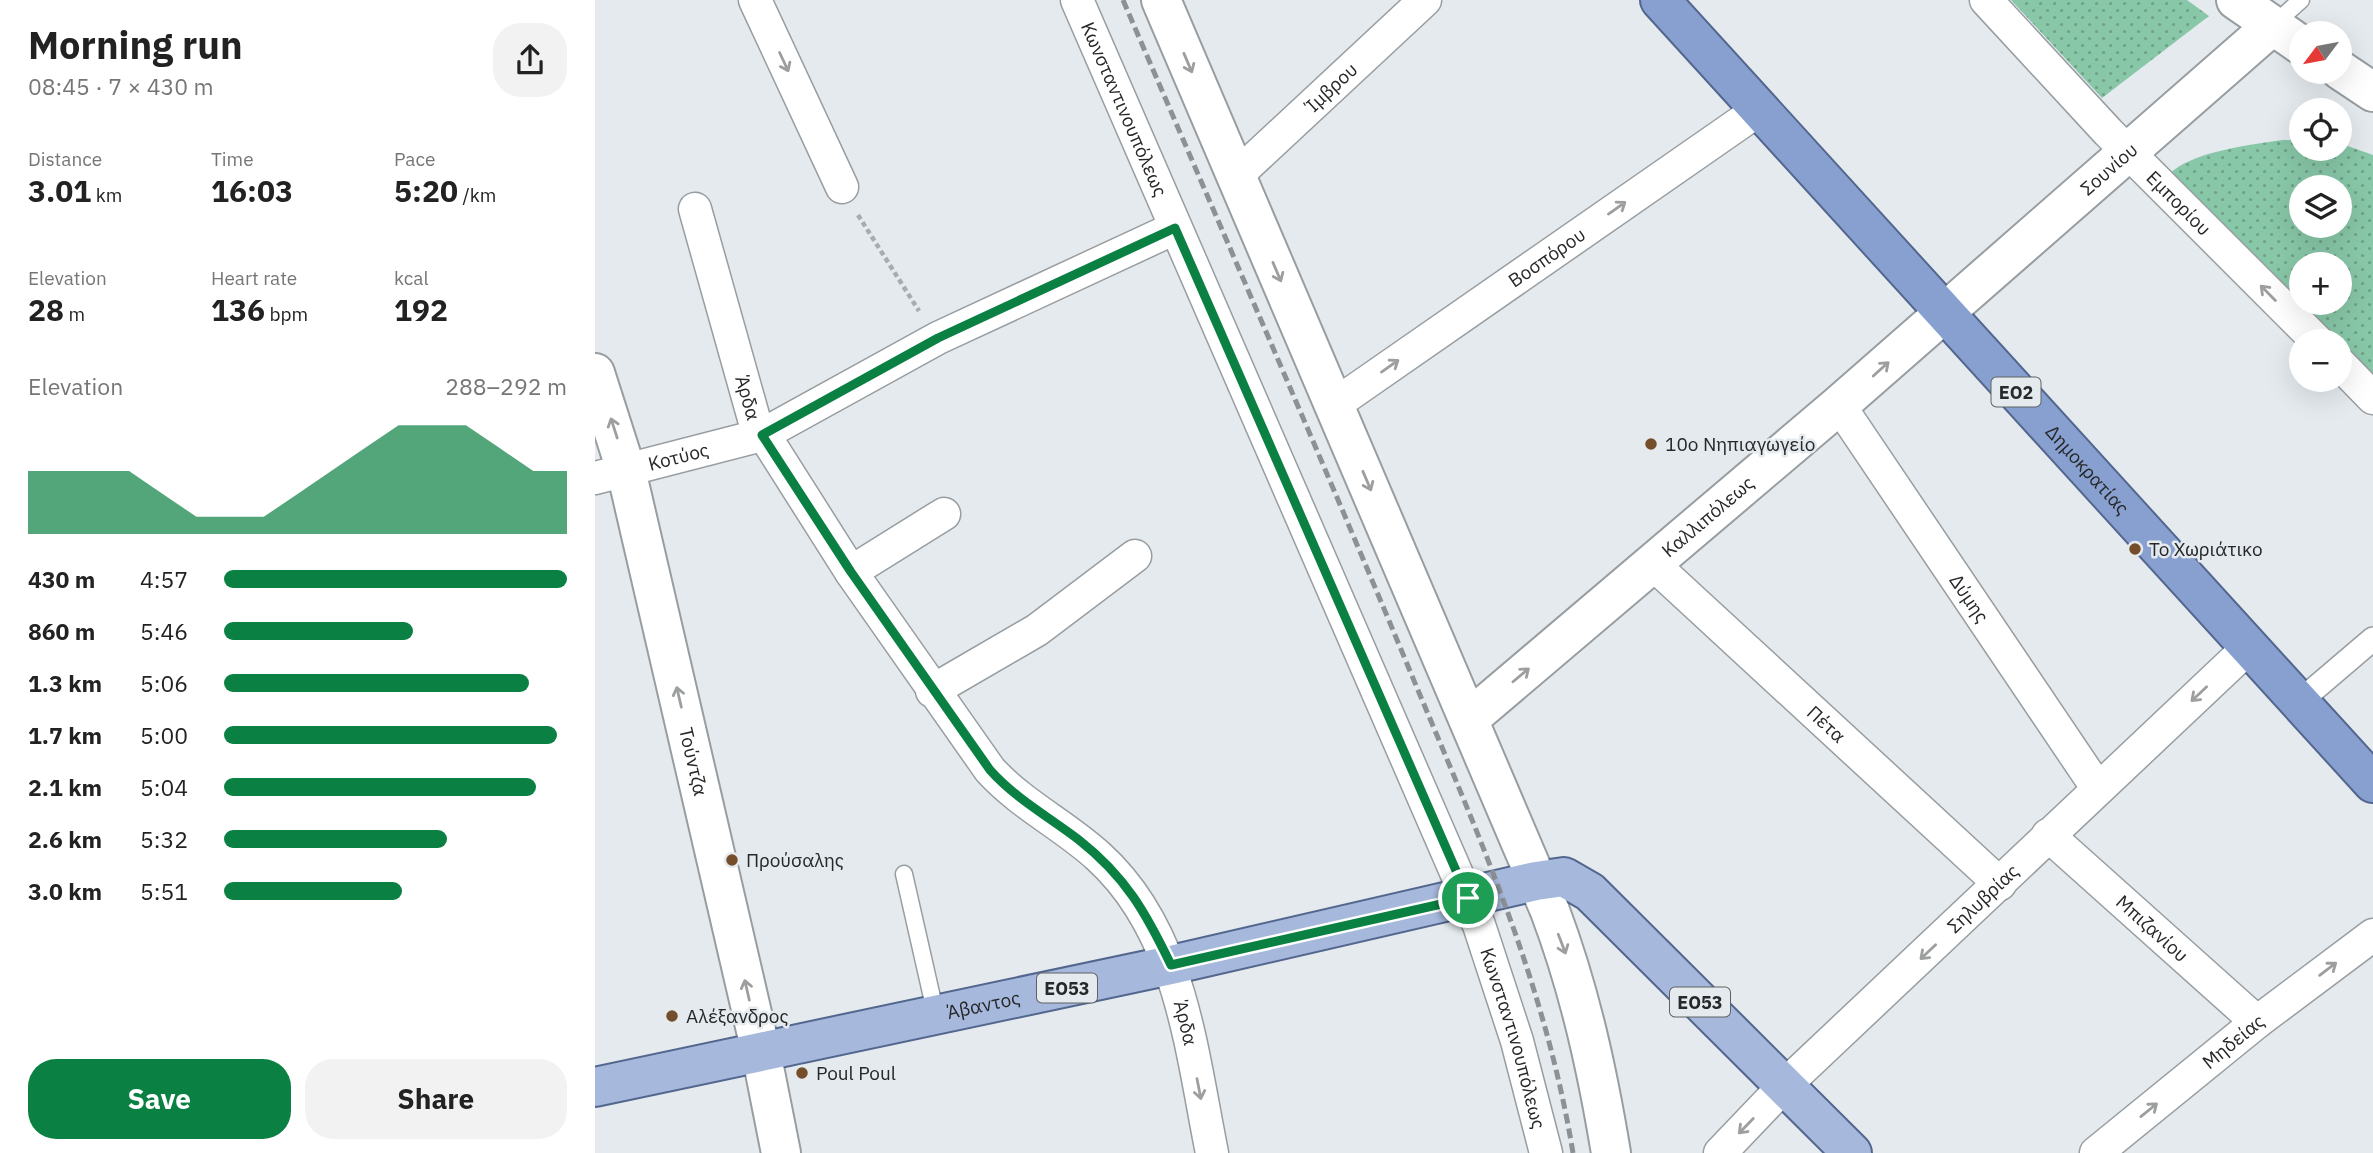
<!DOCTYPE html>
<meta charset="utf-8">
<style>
:root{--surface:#fff;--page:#f2f2f2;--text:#222;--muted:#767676;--accent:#0b8043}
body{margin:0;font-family:"IBM Plex Sans",sans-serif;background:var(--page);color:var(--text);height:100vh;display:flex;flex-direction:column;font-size:26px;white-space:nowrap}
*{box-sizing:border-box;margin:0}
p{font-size:23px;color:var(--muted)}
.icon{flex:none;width:38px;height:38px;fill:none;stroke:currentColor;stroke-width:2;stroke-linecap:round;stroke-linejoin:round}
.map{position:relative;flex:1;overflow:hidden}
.details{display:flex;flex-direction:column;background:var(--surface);width:595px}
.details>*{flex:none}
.needle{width:46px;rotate:238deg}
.tools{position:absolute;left:1694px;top:21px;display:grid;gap:14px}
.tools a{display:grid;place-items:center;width:63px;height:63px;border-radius:50%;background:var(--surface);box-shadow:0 7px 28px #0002;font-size:35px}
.pin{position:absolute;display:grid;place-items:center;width:60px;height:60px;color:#fff;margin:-30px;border:4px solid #fff;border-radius:50%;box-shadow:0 2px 7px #0007}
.round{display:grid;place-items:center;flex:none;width:74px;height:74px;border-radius:28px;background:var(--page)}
.summary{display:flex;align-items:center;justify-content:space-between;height:119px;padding:0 28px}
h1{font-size:38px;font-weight:700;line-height:52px}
.figures{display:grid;grid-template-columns:repeat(3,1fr);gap:10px;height:119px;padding:7px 28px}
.figures div{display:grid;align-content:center}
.figures b{font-size:30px;font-weight:700}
.figures small{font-size:19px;font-weight:400}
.figures p{font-size:19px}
.chart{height:196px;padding:14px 28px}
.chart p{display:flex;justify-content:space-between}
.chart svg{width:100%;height:126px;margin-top:7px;fill:var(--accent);opacity:.7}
.button{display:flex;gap:14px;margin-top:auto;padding:14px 28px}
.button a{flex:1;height:80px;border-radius:28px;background:var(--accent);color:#fff;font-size:28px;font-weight:700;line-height:80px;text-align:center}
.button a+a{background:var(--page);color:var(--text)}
ul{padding:0 28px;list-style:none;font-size:23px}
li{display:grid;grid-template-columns:112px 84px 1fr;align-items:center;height:52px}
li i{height:18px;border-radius:9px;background:var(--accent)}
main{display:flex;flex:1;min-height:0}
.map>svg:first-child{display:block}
</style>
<main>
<section class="details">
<div class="summary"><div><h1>Morning run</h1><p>08:45 · 7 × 430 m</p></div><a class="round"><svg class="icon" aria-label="share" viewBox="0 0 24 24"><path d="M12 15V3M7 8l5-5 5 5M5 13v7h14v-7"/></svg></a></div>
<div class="figures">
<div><p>Distance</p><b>3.01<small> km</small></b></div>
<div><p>Time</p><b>16:03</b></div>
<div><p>Pace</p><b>5:20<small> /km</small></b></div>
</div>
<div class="figures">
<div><p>Elevation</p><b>28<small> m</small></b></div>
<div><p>Heart rate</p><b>136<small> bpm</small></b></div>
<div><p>kcal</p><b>192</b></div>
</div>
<div class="chart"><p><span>Elevation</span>288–292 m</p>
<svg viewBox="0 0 160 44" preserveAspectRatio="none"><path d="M0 44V22L10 22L20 22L30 22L40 30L50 38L60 38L70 38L80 30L90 22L100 14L110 6L120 6L130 6L140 14L150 22L160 22V44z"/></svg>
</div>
<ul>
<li><b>430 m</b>4:57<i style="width:100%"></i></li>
<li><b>860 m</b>5:46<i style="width:55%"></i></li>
<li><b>1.3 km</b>5:06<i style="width:89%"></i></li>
<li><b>1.7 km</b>5:00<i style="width:97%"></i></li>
<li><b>2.1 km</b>5:04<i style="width:91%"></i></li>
<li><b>2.6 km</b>5:32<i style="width:65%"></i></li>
<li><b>3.0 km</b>5:51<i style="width:52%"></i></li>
</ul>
<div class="button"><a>Save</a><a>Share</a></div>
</section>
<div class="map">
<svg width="1778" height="1153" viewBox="0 0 1778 1153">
<defs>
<pattern id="grass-dots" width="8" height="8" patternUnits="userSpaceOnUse" patternTransform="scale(1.75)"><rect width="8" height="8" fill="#88c7a8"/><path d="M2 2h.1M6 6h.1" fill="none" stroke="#6fa289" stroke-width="1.8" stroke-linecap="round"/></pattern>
</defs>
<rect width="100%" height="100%" fill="#e4eaee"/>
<path fill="url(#grass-dots)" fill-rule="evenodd" d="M1416,0H1592L1614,16L1507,98Z
M1688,140H1706V149H1745L1747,144L1778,155V375L1574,175C1593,152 1659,144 1688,140ZM1706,187H1745V226H1706ZM1706,264H1745V303H1706Z"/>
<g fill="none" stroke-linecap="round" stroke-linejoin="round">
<defs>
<path id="service" d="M1677,26L1706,0
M309,874L341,1015"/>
<path id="pedestrian" d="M1704,702L1778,639"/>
<g id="minor">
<path d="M160,0L247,187"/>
<path id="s1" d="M482,0L884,925L922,1041L951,1153"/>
<path id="s2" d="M1391,0L1513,132L1722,341"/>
<path id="s3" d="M641,176L830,0"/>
<path id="s4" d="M100,209L159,419L256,572L395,770C427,805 469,825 503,856C586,931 596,1049 617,1153"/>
<path d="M1745,364L1778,398"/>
<path id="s5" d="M739,405L1165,109"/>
<path id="s6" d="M1244,405L1503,789"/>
<path id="s7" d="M0,478L167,435L343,338L580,228"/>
<path id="s8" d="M1058,564L1405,884"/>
<path d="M256,572L349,514"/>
<path d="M337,691L442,630L540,556"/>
<path id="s9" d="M1453,835L1662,1022"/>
<path id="s10" d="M1125,1153L1189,1086L1654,647"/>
<path id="s11" d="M1501,1153L1662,1022L1778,935"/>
</g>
<g id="tertiary">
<path d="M566,0L955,911C985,991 1002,1069 1016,1153"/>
<path d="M1641,0L1706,45"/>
<path d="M1745,70L1778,92"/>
<path id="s12" d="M0,373L31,470L166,1052L186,1153"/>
<path id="s13" d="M874,719L1244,405L1677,26"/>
</g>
<g id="primary">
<path id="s14" d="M0,1087L576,965L941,881L969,877L995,892L1257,1153"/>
</g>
<g id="trunk">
<path id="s15" d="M1065,0L1778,783"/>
</g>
</defs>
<use href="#service" stroke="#979da0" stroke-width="19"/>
<use href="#pedestrian" stroke="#979da0" stroke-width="26"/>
<use href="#minor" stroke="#979da0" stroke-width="35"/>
<use href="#tertiary" stroke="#979da0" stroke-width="42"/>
<use href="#primary" stroke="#53668e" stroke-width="42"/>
<use href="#trunk" stroke="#53668e" stroke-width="42"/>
<path stroke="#a8acaf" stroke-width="4.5" stroke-dasharray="5 3.5" stroke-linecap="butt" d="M263,215L324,311"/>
<use href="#service" stroke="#fff" stroke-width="16"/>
<use href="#pedestrian" stroke="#fff" stroke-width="23"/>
<use href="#minor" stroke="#fff" stroke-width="32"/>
<use href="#tertiary" stroke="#fff" stroke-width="38"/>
<use href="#primary" stroke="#a6b8dc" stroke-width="38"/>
<use href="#trunk" stroke="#88a0d0" stroke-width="38"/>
<path stroke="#8d9193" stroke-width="5" stroke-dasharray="10 5" stroke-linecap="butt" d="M528,0C622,219 718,438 810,659C878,823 949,976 978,1153"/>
</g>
<defs><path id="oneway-shaft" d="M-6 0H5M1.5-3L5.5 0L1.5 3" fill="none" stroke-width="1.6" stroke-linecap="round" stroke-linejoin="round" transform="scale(1.75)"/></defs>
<g stroke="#9d9e9f">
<use href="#oneway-shaft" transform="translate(189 62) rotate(65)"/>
<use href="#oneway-shaft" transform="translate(593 63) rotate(67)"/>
<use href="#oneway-shaft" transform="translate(1022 208) rotate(-35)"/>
<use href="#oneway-shaft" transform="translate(682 272) rotate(67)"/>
<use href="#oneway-shaft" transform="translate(1673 293) rotate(-135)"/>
<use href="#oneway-shaft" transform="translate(795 366) rotate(-35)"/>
<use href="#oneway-shaft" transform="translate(1286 369) rotate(-42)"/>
<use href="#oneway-shaft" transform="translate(19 428) rotate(-108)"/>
<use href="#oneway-shaft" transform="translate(772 481) rotate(67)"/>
<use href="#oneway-shaft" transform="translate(926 675) rotate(-40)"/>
<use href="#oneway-shaft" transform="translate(1604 694) rotate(137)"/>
<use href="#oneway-shaft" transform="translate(84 697) rotate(-103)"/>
<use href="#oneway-shaft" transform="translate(967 944) rotate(69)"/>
<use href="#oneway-shaft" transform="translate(1333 952) rotate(137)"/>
<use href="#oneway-shaft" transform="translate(1733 969) rotate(-37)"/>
<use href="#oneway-shaft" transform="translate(152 990) rotate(-103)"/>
<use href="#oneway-shaft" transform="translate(604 1089) rotate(79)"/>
<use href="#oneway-shaft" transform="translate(1554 1110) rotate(-39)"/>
<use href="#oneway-shaft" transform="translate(1151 1126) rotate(134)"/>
</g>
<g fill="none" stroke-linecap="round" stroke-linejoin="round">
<defs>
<path id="route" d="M580,228L873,898L576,965C551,913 531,877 484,840C454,817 421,799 395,770L256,572L167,435L343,338Z"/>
</defs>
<use href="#route" stroke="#fff" stroke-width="14"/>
<use href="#route" stroke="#0b8043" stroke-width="9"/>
</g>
<g fill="#744e2b" stroke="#e4eaee" stroke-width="2.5">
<circle cx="1056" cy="444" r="7"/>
<circle cx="1540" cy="549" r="7"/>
<circle cx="137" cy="860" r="7"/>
<circle cx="77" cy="1016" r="7"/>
<circle cx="207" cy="1073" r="7"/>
</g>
<g text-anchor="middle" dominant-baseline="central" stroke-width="5" stroke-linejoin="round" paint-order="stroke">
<g fill="#e4eaee" stroke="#5f6264" stroke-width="2">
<rect x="1396.5" y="377.5" width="49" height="29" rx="5"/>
<rect x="442" y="973.5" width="60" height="29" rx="5"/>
<rect x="1075" y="987.5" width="60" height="29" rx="5"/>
</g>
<g font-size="18" font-weight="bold" fill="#262829">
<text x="1421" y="392">ΕΟ2</text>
<text x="472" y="988">ΕΟ53</text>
<text x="1105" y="1002">ΕΟ53</text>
</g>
<g font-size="19" fill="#262829" stroke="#e4eaee">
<text stroke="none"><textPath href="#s3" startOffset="130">Ίμβρου</textPath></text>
<text stroke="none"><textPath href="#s1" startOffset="119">Κωνσταντινουπόλεως</textPath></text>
<text stroke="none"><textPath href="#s13" startOffset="844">Σουνίου</textPath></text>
<text stroke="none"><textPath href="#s2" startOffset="280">Εμπορίου</textPath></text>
<text stroke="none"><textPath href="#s5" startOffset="259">Βοσπόρου</textPath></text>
<text stroke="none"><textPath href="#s4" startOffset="196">Άρδα</textPath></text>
<text stroke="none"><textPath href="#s7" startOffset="86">Κοτύος</textPath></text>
<text stroke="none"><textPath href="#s15" startOffset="635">Δημοκρατίας</textPath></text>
<text stroke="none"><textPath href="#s13" startOffset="313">Καλλιπόλεως</textPath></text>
<text stroke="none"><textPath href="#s6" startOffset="233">Δύμης</textPath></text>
<text stroke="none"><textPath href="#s8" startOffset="236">Πέτα</textPath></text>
<text stroke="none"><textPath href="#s12" startOffset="401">Τούντζα</textPath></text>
<text stroke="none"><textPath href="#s10" startOffset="366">Σηλυβρίας</textPath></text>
<text stroke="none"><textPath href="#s9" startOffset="140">Μπιζανίου</textPath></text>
<text stroke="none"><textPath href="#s14" startOffset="397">Άβαντος</textPath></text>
<text stroke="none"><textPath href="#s4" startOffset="971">Άρδα</textPath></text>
<text stroke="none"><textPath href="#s1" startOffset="1127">Κωνσταντινουπόλεως</textPath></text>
<text stroke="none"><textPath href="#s11" startOffset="177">Μηδείας</textPath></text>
</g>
<g font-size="19" fill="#262829" stroke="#e4eaee" text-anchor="start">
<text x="1070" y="444">10ο Νηπιαγωγείο</text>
<text x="1554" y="549">Το Χωριάτικο</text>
<text x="151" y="860">Προύσαλης</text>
<text x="91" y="1016">Αλέξανδρος</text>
<text x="221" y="1073">Poul Poul</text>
</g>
</g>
</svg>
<div class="tools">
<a><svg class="needle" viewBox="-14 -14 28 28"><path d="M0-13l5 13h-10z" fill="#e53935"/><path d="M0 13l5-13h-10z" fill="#767676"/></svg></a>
<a><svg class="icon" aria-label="locate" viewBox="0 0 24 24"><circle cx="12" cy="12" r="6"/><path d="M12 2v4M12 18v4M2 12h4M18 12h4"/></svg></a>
<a><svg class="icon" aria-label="layers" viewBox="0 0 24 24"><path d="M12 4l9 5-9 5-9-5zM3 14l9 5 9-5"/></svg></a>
<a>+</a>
<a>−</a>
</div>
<div class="pin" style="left:873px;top:898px;background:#1e9e55"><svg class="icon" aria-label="arrive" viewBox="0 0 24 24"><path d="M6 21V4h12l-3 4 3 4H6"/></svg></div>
</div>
</main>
